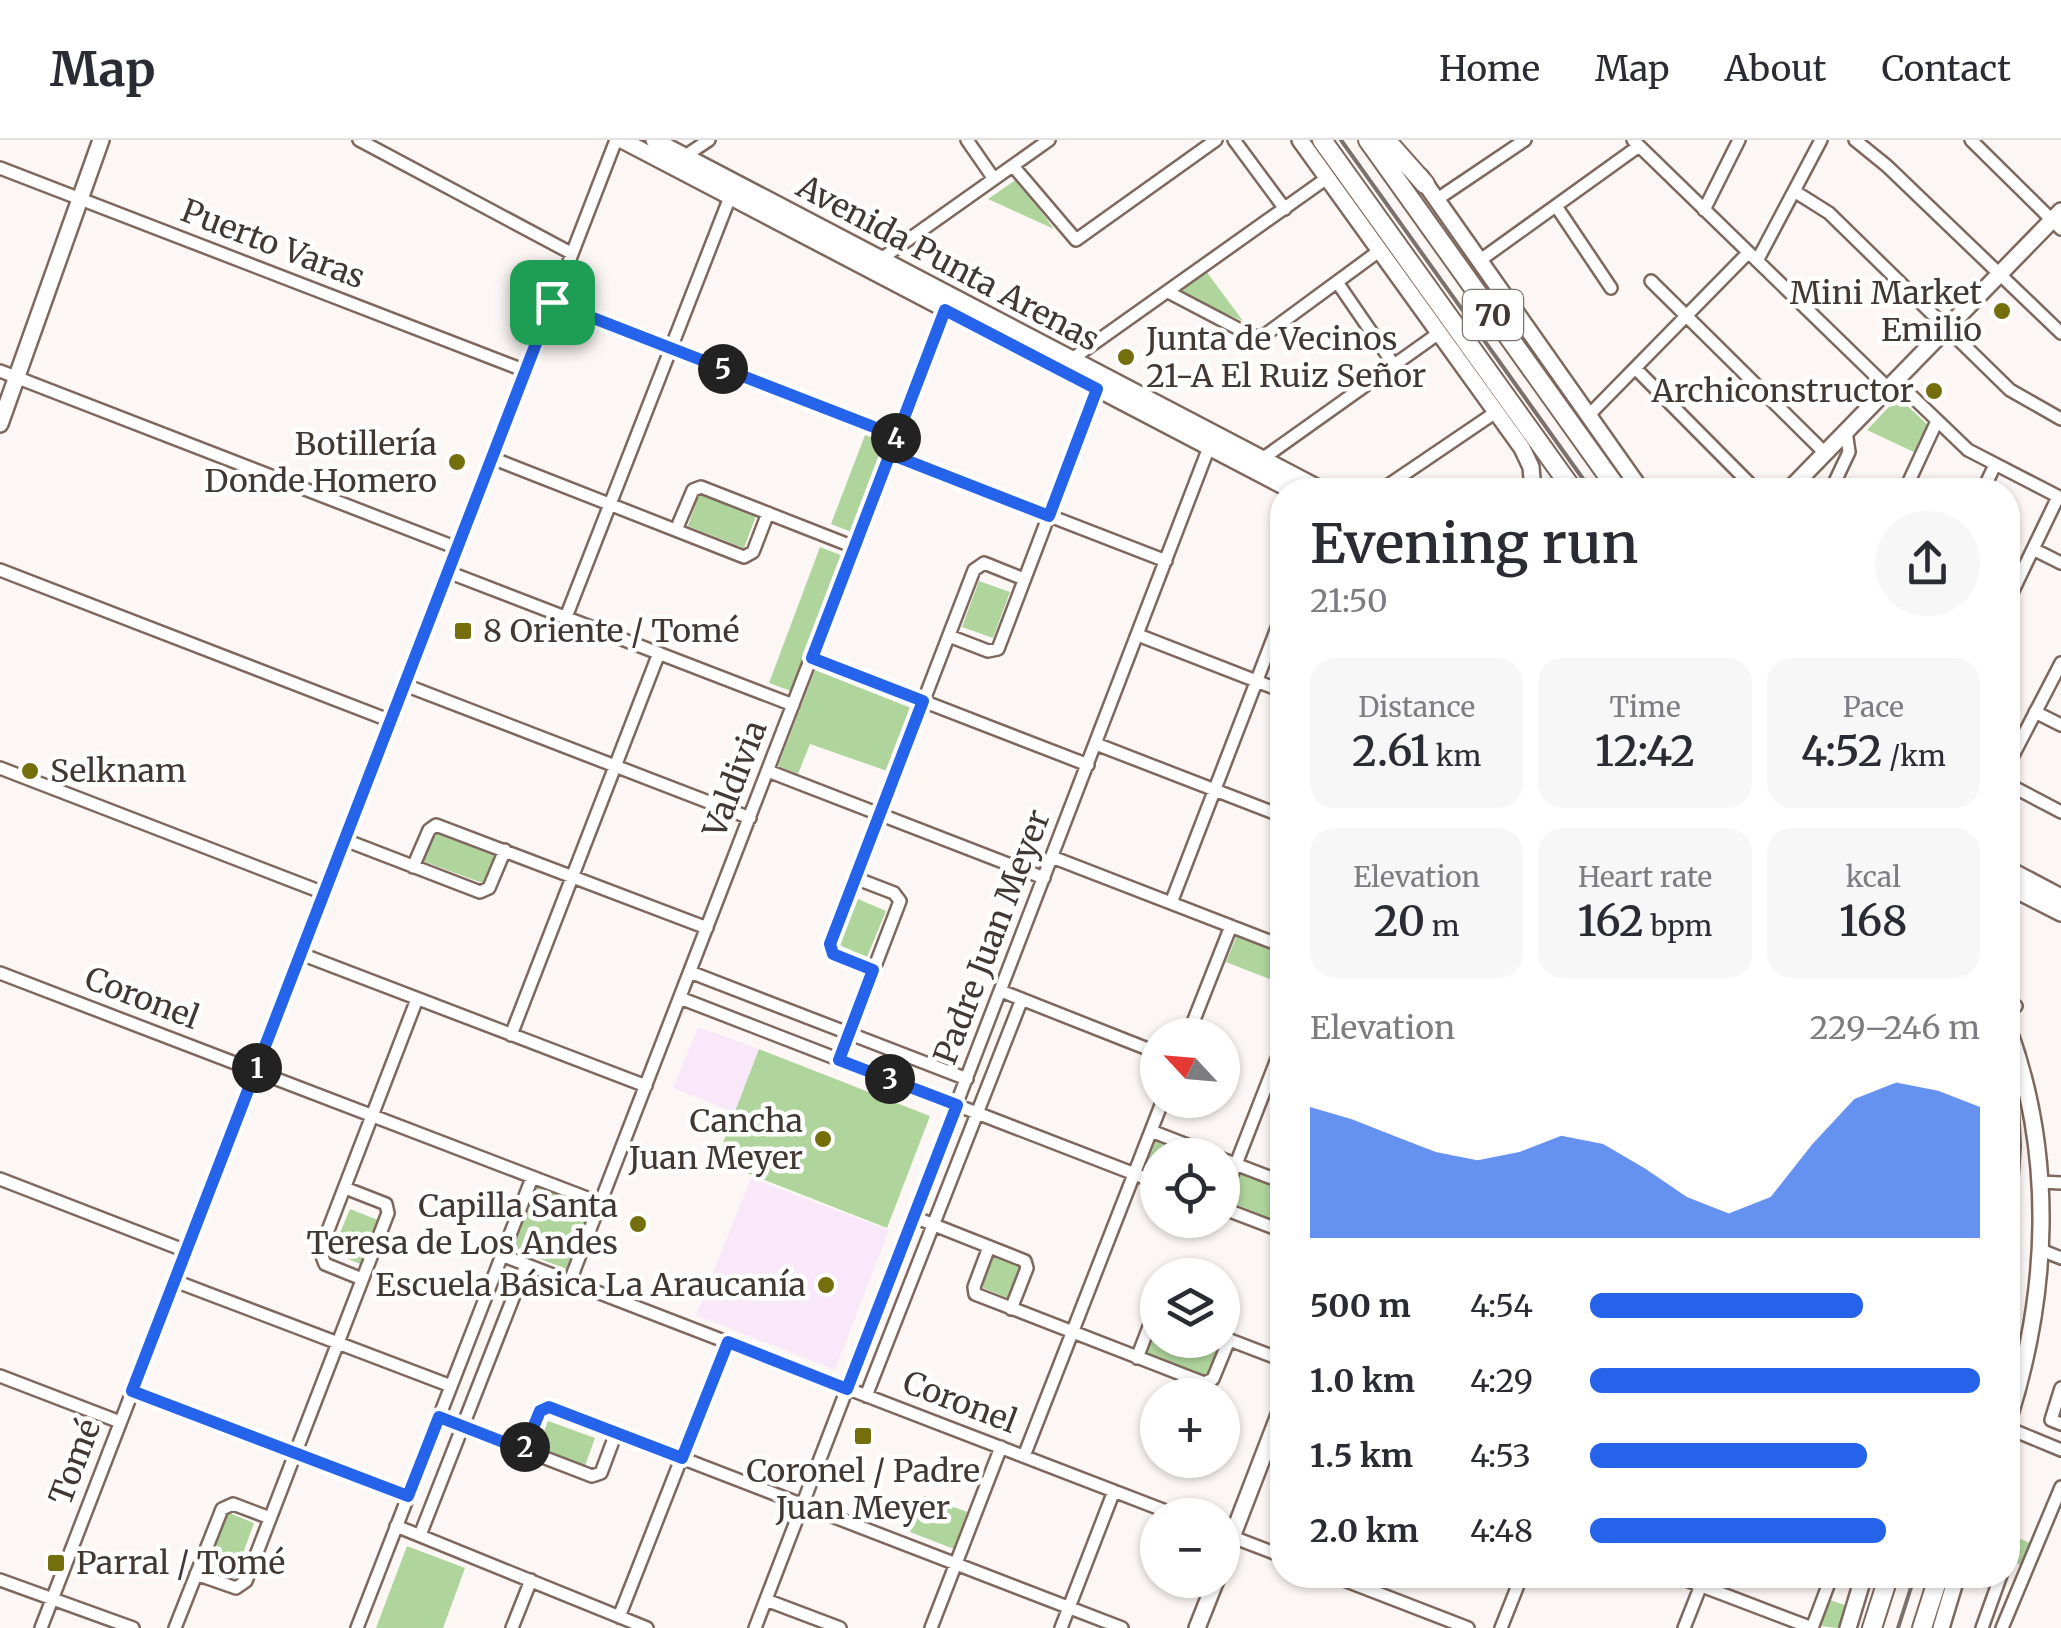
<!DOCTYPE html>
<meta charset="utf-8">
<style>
:root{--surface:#fff;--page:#f7f7f7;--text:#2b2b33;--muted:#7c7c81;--line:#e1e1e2;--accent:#2563eb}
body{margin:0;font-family:Merriweather,serif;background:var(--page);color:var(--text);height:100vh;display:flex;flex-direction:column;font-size:38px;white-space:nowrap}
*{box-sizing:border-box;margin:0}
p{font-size:32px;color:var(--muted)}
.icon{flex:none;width:55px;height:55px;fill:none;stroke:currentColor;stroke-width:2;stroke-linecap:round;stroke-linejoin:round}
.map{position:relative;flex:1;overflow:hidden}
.sheet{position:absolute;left:1270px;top:338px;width:750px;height:1110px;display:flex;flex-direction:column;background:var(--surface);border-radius:40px;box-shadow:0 2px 8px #0004}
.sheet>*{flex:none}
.needle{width:65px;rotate:296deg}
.controls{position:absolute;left:1140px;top:878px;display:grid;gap:20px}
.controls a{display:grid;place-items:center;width:100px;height:100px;border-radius:50%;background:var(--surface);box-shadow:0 2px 8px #0004;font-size:50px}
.pin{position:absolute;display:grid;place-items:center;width:85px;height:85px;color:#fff;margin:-42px;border-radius:20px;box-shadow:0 5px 15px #0006}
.km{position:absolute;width:50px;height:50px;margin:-25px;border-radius:50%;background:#222;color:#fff;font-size:28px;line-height:50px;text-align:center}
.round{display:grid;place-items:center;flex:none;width:105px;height:105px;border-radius:52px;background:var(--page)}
.head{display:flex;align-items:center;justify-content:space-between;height:170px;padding:0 40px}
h1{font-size:55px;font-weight:600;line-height:75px}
.metrics{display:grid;grid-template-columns:repeat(3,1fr);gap:15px;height:170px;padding:10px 40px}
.metrics div{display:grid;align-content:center;border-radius:25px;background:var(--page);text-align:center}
.metrics b{font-size:42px;font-weight:600}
.metrics small{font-size:28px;font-weight:400}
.metrics p{font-size:28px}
.chart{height:280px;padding:20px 40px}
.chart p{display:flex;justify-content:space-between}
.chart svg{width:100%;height:180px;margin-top:10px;fill:var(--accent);opacity:.7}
ul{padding:0 40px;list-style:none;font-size:32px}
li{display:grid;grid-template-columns:160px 120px 1fr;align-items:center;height:75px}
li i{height:25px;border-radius:12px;background:var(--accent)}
header{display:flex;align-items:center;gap:60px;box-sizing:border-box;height:140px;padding:0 50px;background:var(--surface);border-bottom:2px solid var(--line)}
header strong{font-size:48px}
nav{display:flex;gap:55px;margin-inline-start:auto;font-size:35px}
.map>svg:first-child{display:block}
</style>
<header>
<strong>Map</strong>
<nav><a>Home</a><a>Map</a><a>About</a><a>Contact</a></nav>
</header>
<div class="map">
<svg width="2061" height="1488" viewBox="0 0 2061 1488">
<rect width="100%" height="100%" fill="#fcf7f4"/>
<path fill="#f8e8fa" d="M698,887L759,909L735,973L673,948Z
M751,1038L889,1090L835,1230L696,1175Z"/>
<path fill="#afd59d" d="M1017,39L1054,89L988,59Z
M1206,131L1243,181L1177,152Z
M1898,257L1929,286L1916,313L1867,290Z
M865,295L889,304L854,393L831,384Z
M702,354L756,376L744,408L688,386L698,356Z
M820,407L843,416L791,551L769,543Z
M979,441L1010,452L993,498L962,487Z
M815,530L911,568L887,631L810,604L798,634L778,626Z
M437,690L497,713L485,744L423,721Z
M858,759L886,771L867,817L839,805Z
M1237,795L1282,813V844L1226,822Z
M759,909L930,976L887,1088L716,1021Z
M1160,990L1282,1037V1083L1223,1059L1222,1015H1158L1157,1034L1145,1029Z
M537,1042L594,1064L569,1130L512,1108Z
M350,1069L378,1080L360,1124L332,1112Z
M991,1113L1022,1124L1010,1159L979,1146Z
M1157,1178L1158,1200H1211L1221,1204L1206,1238L1143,1212Z
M548,1281L595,1298L585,1326L538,1309Z
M924,1356L967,1372L954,1409L910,1392Z
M227,1372L254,1383L234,1438L205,1428Z
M2008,1394L2033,1404L2024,1426L2008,1420Z
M407,1406L465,1428L443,1488H376Z
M1827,1459L1845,1465L1838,1488L1820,1486Z"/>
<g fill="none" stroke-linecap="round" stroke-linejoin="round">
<defs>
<path id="minor" d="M359,0L571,113
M967,0L994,39
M1234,0L1285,69
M1633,0L1888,248
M1855,0L1887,26L2061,193
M1971,0L2061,89
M685,16L709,0
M1013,26L1076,100L1216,0
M0,28L526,231
M1794,51L1829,73L2010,250L2061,279
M1436,60L1525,0
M1556,66L1611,148
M1704,70L1739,0
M881,119L1049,0
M1479,121L1639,6
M1757,121L1821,0
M1651,141L1825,313
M1337,142L1394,225
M1168,152L1252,196L1262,197L1379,111
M552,163L897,296
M1072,219L1327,38
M1636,229L1756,350
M0,231L457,408
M1896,241L1968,310L2061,358
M1588,276L1748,113
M890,314L1166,421
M492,318L744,417L753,412L768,373
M1262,319L1439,193
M1381,350L1496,272
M1831,350L1849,312L1846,291
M1905,350L1937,281
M1983,350L1995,325
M676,390L693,350L701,347L854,407
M2033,409L2061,423
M0,430L391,581
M448,432L793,565
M2008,461L2058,357
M566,477L730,57
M1138,495L1282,551
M949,496L988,511L998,509L1097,249
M812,518L1088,625
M405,545L750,678
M2035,572L2061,585
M1096,604L1282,676
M2008,625L2061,523
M0,628L324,753
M768,631L1044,738
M2008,644L2061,672
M345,700L480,752L489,748L505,710
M1052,717L1282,806
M413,727L429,690L436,685L707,788
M1171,763L1282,475
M301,814L646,946
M873,830L833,814L830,804L974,430L984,423L1024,439
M690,832L967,939
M0,833L600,1063
M1001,851L1158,913
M680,858L1158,1043
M2008,870L2016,866
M511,895L659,513
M1188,895L1231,786
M839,920L900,761L894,753L855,738
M1151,991L1213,1015
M1222,1019L1282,1042
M0,1039L186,1111
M2040,1042L2061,1043
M1222,1060L1282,906
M1222,1068L1282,1091
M914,1077L1025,1121L1027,1128L1011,1169
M989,1107L974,1147L975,1154L1204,1243L1213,1239L1229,1200
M2041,1110L2061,1118
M501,1115L1176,1375
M362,1139L325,1124L320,1111L417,859
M175,1141L451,1246
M570,1141L947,166
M1222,1197L1282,1220
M1137,1218L1152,1179L1158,1174
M0,1236L120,1282
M2061,1248L2051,1280L2061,1284
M132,1251L408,1356
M866,1256L1022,859
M439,1277L592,1336L601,1333L616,1293
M2008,1288L2061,1310
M524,1310L540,1271L552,1268L1122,1488
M1024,1316L1163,960
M396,1386L647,1488
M1222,1393L1282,1416
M420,1395L526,1125
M196,1434L236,1448L246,1441L388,1073L386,1064L345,1048
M1331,1435L1468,1488
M1673,1435L1812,1488
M0,1440L133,1488
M766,1460L840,1488
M619,1477L727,1202
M41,1488L616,0
M175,1488L222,1369L233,1364L270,1378
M357,1488L532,1038
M512,1488L531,1440
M755,1488L1211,302
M931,1488L1001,1307
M1061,1488L1114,1351
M1501,1488L1522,1435
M1684,1488L1705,1435
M1812,1488L1832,1435
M1982,1488L2001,1435
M2002,1488L2061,1347"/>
<path id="major" d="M622,0L1291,350
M654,0L1322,350
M1300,0L1522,308L1531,327L1533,350
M1420,36L1641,350
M0,284L101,0
M1789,350L2061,71
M2008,729L2061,757
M2008,746L2061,773
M2008,888C2055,1016 2049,1153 2008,1281
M1222,1423L1282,1267
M1197,1488L1216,1440
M1848,1488L1864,1435
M1941,1488L1957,1435"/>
<path id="highway" d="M1322,0L1573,350
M1368,0L1618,350
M1386,0L1425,44
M2008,943L2011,1006L2008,1054
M2008,1054V1141
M1872,1488L1889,1435
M1922,1488L1939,1435"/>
</defs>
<use href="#minor" stroke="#7e685e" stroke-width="16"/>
<use href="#major" stroke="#7e685e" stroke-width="20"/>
<use href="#highway" stroke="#7e685e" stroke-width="22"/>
<use href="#minor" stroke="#fff" stroke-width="11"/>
<use href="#major" stroke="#fff" stroke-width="15"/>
<use href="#highway" stroke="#fff" stroke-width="18"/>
<path stroke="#7a716d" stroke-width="4" d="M1341,0L1591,350
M1898,1488L1915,1435"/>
</g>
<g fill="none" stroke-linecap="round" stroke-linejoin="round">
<defs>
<path id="route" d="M552,162L132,1251L408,1356L439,1277L524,1310L540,1271L549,1267L682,1318L728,1202L847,1249L957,965L839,920L873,830L833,814L830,804L923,561L812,518L890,314L900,288L945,170L1097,249L1049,376L890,314L897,296L552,162"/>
</defs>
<use href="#route" stroke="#fff" stroke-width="20"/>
<use href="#route" stroke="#2563eb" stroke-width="12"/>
</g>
<g fill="#756e0c" stroke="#fff" stroke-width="4">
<circle cx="2002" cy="171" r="10"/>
<circle cx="1126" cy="217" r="10"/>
<circle cx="1934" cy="251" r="10"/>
<circle cx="457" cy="322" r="10"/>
<rect x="453" y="481" width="20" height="20" rx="5"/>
<circle cx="30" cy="631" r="10"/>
<circle cx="823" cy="999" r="10"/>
<circle cx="638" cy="1084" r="10"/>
<circle cx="826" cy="1145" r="10"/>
<rect x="853" y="1286" width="20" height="20" rx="5"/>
<rect x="46" y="1413" width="20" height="20" rx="5"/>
</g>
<g text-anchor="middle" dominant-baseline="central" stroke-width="9" stroke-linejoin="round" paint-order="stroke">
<rect fill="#fff" stroke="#7b7470" stroke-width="2.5" x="1463" y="150" width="60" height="50" rx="8"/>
<g font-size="30" font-weight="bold" fill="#423833">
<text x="1493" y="175">70</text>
</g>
<g font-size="32" fill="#423833" stroke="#fff">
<text transform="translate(273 104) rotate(21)">Puerto Varas</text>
<text transform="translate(948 123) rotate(28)">Avenida Punta Arenas</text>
<text transform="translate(735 639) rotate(-69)">Valdivia</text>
<text transform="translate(992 797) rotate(-69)">Padre Juan Meyer</text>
<text transform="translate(142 858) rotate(21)">Coronel</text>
<text transform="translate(960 1262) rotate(21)">Coronel</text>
<text transform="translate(75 1322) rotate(-69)">Tomé</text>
</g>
<g font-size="32" fill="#423833" stroke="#fff" text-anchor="end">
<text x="1982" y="153">Mini Market<tspan x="1982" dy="37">Emilio</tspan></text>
<text x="1146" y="199" text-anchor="start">Junta de Vecinos<tspan x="1146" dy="37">21-A El Ruiz Señor</tspan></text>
<text x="1914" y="251">Archiconstructor</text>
<text x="437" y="304">Botillería<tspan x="437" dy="37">Donde Homero</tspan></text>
<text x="483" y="491" text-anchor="start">8 Oriente / Tomé</text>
<text x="50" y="631" text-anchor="start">Selknam</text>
<text x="803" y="981">Cancha<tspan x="803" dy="37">Juan Meyer</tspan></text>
<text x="618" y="1066">Capilla Santa<tspan x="618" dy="37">Teresa de Los Andes</tspan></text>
<text x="806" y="1145">Escuela Básica La Araucanía</text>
<text x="863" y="1331" text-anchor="middle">Coronel / Padre<tspan x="863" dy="37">Juan Meyer</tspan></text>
<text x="76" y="1423" text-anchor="start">Parral / Tomé</text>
</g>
</g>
</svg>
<div class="controls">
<a><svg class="needle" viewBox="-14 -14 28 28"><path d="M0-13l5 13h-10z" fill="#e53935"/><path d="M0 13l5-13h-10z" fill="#7c7c81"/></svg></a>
<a><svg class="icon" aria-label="locate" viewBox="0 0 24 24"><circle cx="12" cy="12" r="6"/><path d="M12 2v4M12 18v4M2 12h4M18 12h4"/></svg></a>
<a><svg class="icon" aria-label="layers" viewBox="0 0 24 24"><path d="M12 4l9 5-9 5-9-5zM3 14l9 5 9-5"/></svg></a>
<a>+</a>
<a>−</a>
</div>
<div class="pin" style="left:552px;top:162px;background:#1e9e55"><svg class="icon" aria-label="arrive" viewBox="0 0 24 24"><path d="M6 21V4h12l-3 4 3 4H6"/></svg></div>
<b class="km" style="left:257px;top:928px">1</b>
<b class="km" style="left:525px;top:1307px">2</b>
<b class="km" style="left:890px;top:939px">3</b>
<b class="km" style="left:896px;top:298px">4</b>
<b class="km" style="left:723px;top:229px">5</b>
<section class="sheet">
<div class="head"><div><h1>Evening run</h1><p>21:50</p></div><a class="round"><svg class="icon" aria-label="share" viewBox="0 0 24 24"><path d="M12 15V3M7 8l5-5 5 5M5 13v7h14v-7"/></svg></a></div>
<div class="metrics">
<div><p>Distance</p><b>2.61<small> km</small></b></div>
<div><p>Time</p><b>12:42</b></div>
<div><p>Pace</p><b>4:52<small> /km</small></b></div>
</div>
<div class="metrics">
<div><p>Elevation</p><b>20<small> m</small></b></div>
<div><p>Heart rate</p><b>162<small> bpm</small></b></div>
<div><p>kcal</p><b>168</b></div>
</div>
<div class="chart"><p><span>Elevation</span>229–246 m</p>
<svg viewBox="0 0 160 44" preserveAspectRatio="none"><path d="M0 44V12L10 15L20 19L30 23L40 25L50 23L60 19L70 21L80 27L90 34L100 38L110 34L120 21L130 10L140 6L150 8L160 12V44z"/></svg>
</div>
<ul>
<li><b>500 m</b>4:54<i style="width:70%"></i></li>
<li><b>1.0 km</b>4:29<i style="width:100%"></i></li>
<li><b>1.5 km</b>4:53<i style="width:71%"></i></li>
<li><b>2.0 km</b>4:48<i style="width:76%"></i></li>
</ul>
</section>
</div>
